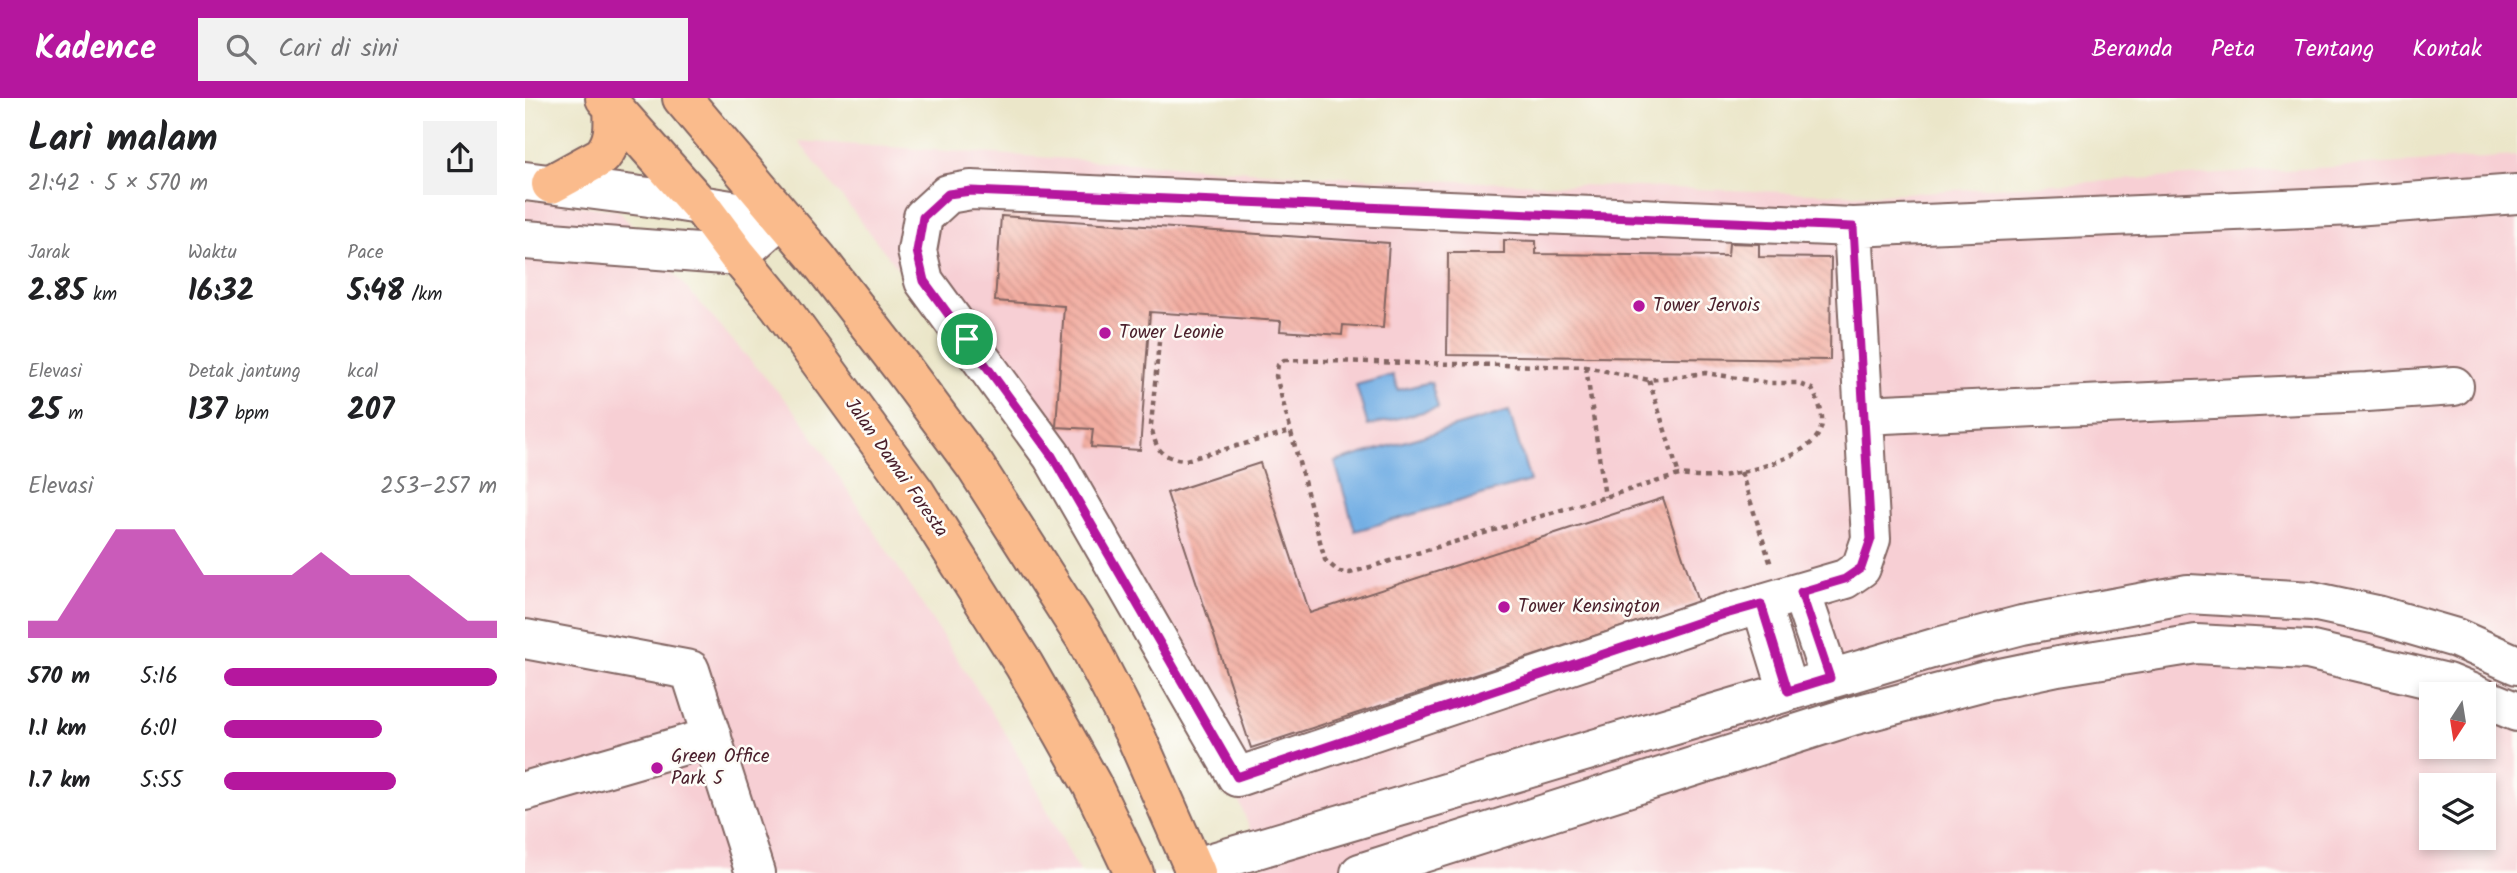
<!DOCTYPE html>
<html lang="id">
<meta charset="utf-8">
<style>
:root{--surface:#fff;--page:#f2f2f2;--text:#202124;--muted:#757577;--accent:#b5179e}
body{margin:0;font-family:Kalam,sans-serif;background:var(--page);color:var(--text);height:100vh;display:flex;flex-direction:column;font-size:26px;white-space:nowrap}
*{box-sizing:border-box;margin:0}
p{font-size:23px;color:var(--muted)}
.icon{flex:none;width:38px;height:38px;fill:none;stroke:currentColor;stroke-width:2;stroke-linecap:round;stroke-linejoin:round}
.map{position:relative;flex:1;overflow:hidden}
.details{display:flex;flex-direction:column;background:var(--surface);width:525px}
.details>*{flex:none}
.needle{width:46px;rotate:192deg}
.controls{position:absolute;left:1894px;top:584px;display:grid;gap:14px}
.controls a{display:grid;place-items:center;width:77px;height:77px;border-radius:0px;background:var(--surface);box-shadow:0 4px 10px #0003;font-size:35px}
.pin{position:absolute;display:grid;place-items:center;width:60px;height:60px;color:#fff;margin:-30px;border:4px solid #fff;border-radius:50%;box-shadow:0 2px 7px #0007}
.round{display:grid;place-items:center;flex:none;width:74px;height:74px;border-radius:0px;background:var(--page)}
.head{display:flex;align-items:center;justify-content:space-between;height:119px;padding:0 28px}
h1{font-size:38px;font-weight:600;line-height:52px}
.figures{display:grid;grid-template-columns:repeat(3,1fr);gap:10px;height:119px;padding:7px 28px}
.figures div{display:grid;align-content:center}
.figures b{font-size:30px;font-weight:600}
.figures small{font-size:19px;font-weight:400}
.figures p{font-size:19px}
.chart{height:196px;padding:14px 28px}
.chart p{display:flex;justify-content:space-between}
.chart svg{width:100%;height:126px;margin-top:7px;fill:var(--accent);opacity:.7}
ul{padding:0 28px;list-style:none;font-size:23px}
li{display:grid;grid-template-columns:112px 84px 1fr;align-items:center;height:52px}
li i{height:18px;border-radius:9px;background:var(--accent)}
header{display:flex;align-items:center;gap:42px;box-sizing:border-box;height:98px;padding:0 35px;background:var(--accent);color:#fff}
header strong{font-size:33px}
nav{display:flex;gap:38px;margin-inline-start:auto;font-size:24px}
.search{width:490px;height:63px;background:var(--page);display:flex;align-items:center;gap:18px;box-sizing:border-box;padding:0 24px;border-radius:0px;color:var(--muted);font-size:26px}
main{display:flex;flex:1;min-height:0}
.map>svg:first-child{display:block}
</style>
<header>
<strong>Kadence</strong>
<div class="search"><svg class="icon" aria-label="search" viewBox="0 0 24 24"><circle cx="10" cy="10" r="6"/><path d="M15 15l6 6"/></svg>Cari di sini</div>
<nav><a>Beranda</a><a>Peta</a><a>Tentang</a><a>Kontak</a></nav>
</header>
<main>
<section class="details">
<div class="head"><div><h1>Lari malam</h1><p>21:42 · 5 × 570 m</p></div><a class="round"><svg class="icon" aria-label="share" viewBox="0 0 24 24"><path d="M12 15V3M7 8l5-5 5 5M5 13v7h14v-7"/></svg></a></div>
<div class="figures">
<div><p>Jarak</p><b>2.85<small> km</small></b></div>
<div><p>Waktu</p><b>16:32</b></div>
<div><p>Pace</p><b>5:48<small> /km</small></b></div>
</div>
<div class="figures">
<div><p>Elevasi</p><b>25<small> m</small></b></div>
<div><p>Detak jantung</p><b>137<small> bpm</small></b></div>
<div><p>kcal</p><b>207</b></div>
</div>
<div class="chart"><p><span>Elevasi</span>253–257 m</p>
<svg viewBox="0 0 160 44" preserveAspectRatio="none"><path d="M0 44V38L10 38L20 22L30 6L40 6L50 6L60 22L70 22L80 22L90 22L100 14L110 22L120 22L130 22L140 30L150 38L160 38V44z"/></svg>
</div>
<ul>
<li><b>570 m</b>5:16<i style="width:100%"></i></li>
<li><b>1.1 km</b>6:01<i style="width:58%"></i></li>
<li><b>1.7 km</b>5:55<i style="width:63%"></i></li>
</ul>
</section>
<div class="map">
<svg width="1992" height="775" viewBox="0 0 1992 775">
<defs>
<pattern id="building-back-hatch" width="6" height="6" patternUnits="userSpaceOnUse" patternTransform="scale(1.75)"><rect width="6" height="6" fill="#f2ada1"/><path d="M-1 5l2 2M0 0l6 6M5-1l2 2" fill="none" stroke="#d1948b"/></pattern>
</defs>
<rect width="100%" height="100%" fill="#fdfcf7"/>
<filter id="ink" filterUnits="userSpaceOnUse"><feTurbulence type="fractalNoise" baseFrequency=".0143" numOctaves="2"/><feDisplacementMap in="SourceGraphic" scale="14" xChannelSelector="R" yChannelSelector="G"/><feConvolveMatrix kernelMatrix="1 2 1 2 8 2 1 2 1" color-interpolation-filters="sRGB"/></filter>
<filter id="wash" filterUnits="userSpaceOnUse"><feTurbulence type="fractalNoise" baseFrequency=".00686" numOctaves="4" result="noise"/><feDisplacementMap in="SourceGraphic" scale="28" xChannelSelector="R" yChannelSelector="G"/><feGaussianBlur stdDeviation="1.57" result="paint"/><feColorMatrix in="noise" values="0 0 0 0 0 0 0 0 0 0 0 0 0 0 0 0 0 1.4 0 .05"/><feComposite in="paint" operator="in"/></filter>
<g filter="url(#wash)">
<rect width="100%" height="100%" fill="#ebe6c9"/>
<path fill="#f7cfd4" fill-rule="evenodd" d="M273,43L815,79L1345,97L1992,58V775H741L715,705L650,577L499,332ZM1906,597H1958V649H1906ZM1906,688H1958V740H1906Z
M0,101L93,112L276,320L485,642L555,775H0Z"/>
<path fill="#72aee4" stroke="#5e6688" stroke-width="2" d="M868,277L873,292L906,284L913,310L843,328L831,287Z
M984,313L1005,383L830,433L810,364Z"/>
<g id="blocks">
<path fill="url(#building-back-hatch)" d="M476,118L864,145L858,230L818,227L817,237L755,233L756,223L625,214L615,352L566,349L568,331L531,329L539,208L470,203Z
M979,142L1011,143V156L1203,158L1204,145L1234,146V159L1306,160L1305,262L922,257L923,155H979Z
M735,365L785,515L1138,400L1173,504L726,650L642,395Z"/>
</g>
</g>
<g filter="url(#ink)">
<use href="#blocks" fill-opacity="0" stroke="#826562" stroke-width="2"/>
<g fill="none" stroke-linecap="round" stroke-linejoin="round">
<defs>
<path id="minor" d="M0,83L124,99L256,120
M446,92L1328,129L1346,441L1336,470L1320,481L1183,521L712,679L527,358L399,183L392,153L398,119L423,96Z
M1328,129L1829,108L1992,96
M0,142L213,158L256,120
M1338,317L1842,294L1929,288
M1276,494L1305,580
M1236,506L1263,593
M0,541L165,572L230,775
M1958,600L1992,614
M0,693L187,639
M668,770L1413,549L1497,527L1663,496L1787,503L1852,517L1931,540L1992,567
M835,775L1327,618L1460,583L1533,568L1671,546L1783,552L1922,585L1951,597"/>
<path id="major" d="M80,0L175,107L213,158L253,206L390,394L499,567L538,635L567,687L609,775
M157,0L293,161L378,271L450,368L560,540L612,641L671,775
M26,86L77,58C90,43 89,27 88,8"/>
</defs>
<use href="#minor" stroke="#826562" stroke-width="42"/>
<use href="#major" stroke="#826562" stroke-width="42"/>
<path stroke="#826562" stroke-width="4.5" stroke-dasharray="5 5" stroke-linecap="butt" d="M635,233L626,327C631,352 635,360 661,362L766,333
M759,262L1061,269L1124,282L1181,275L1244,285H1272L1287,291C1293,304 1301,318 1295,333C1285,360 1213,377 1187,379C1176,380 1164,378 1154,377L825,475L814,474L800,462L751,278L753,267Z
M1061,269L1080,399
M1124,282L1154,377
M1216,374L1246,467"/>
<use href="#minor" stroke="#fff" stroke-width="38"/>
<use href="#major" stroke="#fabb8c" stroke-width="38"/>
</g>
</g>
<g fill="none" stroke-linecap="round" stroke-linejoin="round" filter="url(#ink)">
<defs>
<path id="route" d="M446,93L1328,129L1346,441L1336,470L1320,481L1276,494L1305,580L1263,593L1236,506L1183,521L712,679L527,358L399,183L392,153L398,119L423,96Z"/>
</defs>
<use href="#route" stroke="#fff" stroke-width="14"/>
<use href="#route" stroke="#b5179e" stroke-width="9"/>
</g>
<g fill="#b5179e" stroke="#fdfcf7" stroke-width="2.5">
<circle cx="1114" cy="208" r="7"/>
<circle cx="580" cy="235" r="7"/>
<circle cx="979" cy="509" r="7"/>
<circle cx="132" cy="670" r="7"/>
</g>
<g text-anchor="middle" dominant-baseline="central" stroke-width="5" stroke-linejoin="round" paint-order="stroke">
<g font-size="19" fill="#4a1f2b" stroke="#fdfcf7" text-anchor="start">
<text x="1128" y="208">Tower Jervois</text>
<text x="594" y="235">Tower Leonie</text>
<text x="993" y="509">Tower Kensington</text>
<text x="146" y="659">Green Office<tspan x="146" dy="22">Park 5</tspan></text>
</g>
<g font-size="19" fill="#4a1f2b" stroke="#fdfcf7">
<text transform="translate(371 370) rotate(55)">Jalan Damai Foresta</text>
</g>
</g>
</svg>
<div class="controls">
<a><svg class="needle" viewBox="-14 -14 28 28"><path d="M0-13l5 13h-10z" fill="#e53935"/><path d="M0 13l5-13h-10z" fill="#757577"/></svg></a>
<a><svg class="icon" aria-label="layers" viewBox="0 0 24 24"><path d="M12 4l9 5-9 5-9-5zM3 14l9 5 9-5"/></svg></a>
</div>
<div class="pin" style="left:442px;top:241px;background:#1e9e55"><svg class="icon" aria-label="arrive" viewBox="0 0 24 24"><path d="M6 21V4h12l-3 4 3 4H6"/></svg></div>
</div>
</main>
